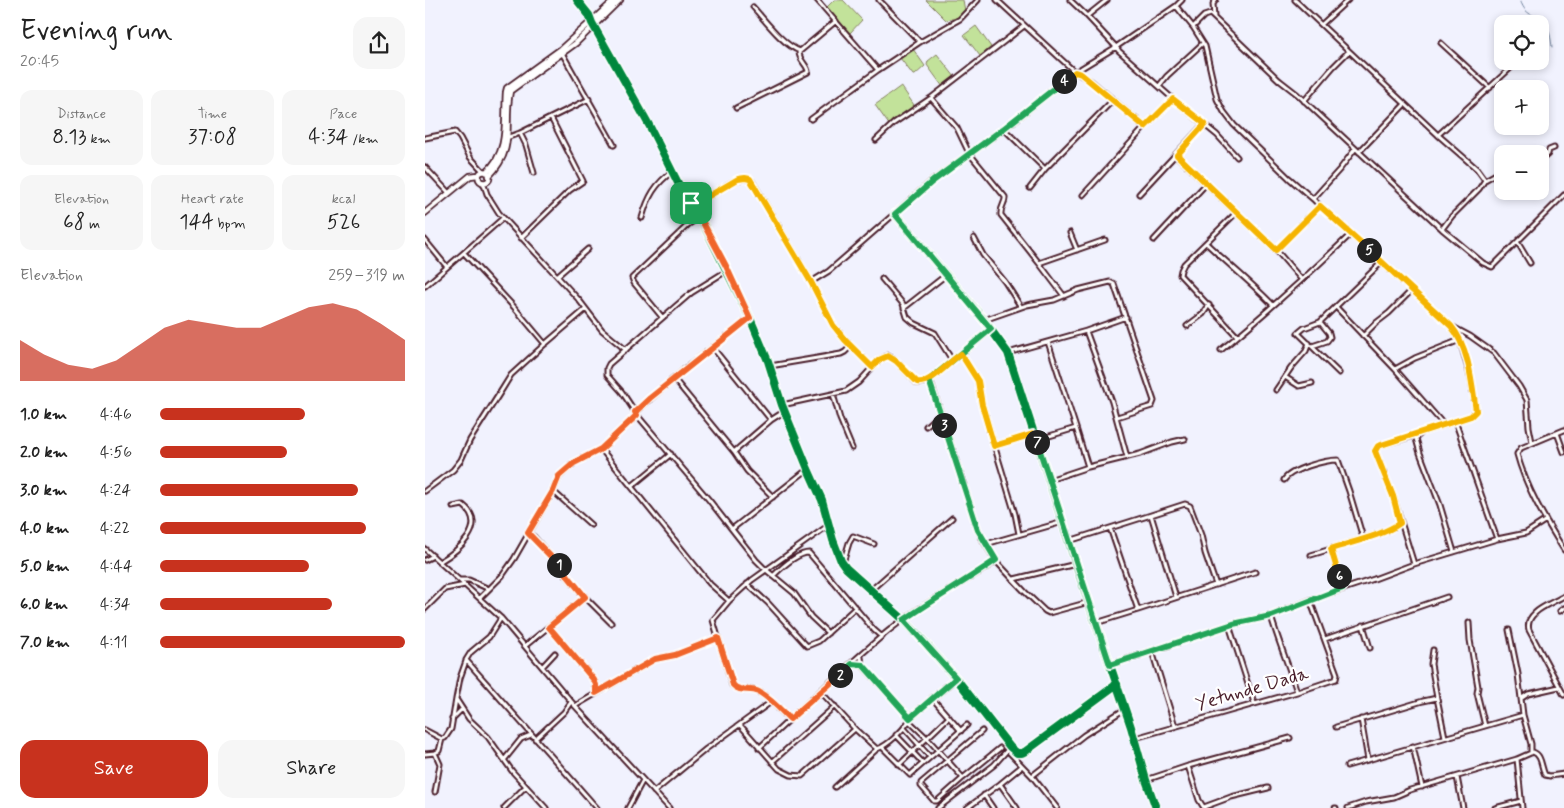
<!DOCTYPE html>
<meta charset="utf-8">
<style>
:root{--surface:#fff;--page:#f6f6f6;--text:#222;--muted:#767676;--accent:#c8321e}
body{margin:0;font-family:Mynerve,sans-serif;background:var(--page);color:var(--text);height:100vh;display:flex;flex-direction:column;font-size:19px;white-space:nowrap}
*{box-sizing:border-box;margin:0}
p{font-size:16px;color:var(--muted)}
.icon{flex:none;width:28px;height:28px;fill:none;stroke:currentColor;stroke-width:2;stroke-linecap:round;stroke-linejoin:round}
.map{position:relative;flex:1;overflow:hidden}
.panel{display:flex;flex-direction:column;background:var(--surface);width:425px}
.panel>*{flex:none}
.controls{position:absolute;left:1069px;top:15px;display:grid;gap:10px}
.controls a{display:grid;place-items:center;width:55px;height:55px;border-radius:10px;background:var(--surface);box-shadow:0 2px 8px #0003;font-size:25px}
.pin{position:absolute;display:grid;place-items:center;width:42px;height:42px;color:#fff;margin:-21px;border-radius:10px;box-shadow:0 2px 8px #0006}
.km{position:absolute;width:25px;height:25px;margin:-12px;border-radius:50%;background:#222;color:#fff;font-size:14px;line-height:25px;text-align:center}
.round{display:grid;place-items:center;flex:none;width:52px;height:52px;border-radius:15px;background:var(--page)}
.summary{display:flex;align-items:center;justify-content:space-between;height:85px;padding:0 20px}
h1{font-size:28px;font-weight:600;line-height:38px}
.metrics{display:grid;grid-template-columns:repeat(3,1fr);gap:8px;height:85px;padding:5px 20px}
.metrics div{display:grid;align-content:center;border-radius:12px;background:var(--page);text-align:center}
.metrics b{font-size:21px;font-weight:600}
.metrics small{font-size:14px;font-weight:400}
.metrics p{font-size:14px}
.chart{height:140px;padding:10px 20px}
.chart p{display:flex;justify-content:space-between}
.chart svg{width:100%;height:90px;margin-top:5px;fill:var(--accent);opacity:.7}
.cta{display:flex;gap:10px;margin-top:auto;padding:10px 20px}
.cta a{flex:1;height:58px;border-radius:15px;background:var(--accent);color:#fff;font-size:20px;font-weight:600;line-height:58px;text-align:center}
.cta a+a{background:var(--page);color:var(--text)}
ul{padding:0 20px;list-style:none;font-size:16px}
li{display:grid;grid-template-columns:80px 60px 1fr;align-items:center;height:38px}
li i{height:12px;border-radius:6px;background:var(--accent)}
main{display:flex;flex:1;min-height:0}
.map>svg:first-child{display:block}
</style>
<main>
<section class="panel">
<div class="summary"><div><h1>Evening run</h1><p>20:45</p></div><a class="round"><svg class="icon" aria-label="share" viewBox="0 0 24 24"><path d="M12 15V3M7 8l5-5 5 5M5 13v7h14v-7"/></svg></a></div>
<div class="metrics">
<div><p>Distance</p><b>8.13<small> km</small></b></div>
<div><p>Time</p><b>37:08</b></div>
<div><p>Pace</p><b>4:34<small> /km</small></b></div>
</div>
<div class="metrics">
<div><p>Elevation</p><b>68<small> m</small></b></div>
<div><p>Heart rate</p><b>144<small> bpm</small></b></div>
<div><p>kcal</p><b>526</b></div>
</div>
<div class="chart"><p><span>Elevation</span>259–319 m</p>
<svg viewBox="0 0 160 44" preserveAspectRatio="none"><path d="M0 44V24L10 31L20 36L30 38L40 34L50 26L60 18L70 14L80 16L90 18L100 18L110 13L120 8L130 6L140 9L150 16L160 24V44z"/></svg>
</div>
<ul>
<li><b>1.0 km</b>4:46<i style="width:59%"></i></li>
<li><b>2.0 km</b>4:56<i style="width:52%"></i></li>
<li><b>3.0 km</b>4:24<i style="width:81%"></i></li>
<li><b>4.0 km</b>4:22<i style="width:84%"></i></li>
<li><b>5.0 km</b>4:44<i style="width:61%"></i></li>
<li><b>6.0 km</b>4:34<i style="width:70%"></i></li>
<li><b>7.0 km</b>4:11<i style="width:100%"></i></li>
</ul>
<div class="cta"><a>Save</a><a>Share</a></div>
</section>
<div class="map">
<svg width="1139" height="808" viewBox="0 0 1139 808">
<rect width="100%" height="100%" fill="#f1f2fe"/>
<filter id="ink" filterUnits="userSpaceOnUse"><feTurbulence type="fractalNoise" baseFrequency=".02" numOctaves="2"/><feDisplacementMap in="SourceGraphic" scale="10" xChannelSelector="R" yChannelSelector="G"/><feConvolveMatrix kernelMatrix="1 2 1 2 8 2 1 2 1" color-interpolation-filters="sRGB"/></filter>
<g filter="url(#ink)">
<path fill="#c2e29a" stroke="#868062" d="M409,0H418L437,20L425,33L402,7Z
M501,0H538L540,11L537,17L521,20Z
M551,26L566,47L555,56L539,35Z
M488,49L500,66L490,75H488L475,58Z
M512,54L530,77L518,87L502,65L503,61Z
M476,86L489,105L465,126L450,105Z"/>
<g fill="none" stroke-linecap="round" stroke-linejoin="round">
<path stroke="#70839d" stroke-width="1" d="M1095,0C1103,21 1111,11 1120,24C1125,30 1126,39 1127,47"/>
<defs>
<path id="street" d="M152,0L164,15L167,23L224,125L259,195L275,217L325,318L343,361L357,405L383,469L397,500L408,540L416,561L421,568L479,620L495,637L534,682L585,747L592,753H597L601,751L692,684
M392,0L453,70L495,42L535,19L553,0
M454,0L495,42
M645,0L662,16
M682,0L662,16L691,47L650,72L666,81L720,127L748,99
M757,0L751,6L768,27L779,16L785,14L854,80L872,94L1017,229L1027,216L1054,189L1060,180L1078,170
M870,0L1013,135L1090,64
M751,6L691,47L694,51L748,99L792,135L812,157
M328,7C339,19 359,46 375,51
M789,17L788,4L791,0
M897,24L923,0
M768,27L780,46L792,99L799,112L809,125L864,178L888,199
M1016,43L1065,88
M137,53L189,145
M734,86L742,76L778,43
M506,98L599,26
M879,101L908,67L924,51
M311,108L383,72C383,65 374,61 374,52L411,21
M386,119L453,70
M579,129L620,169
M95,133L101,145L109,173
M1013,135L1052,169L1060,180
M84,137L95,133L164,99
M0,138L30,132L35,138L45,157L58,171
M451,140L469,123L506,98L532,128L544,153L580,197C581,203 575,206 576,215L614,263L680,240
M934,152L980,104
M751,155L851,250
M1115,161L1123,154L1124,150L1129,148
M0,167L24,193
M58,182L62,194L74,213L132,276L163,249
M605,188L620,169L688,100
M714,194L779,124
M658,195L720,127
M266,203C269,201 273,202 277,200C290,195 313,171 327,181L386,282L408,325L420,340L447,367
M895,206L888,199L915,169L930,149
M811,213L759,264L756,270L755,275L812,336
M470,214L559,320L583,353L654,573L706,727L721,780L731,808
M217,218C223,197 230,184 248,171
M1017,229L1058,263L1067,267L1139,195
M645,233L652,250
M96,238L145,190L158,181L126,118
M549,238L558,255L580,282L596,307
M0,240L22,267
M729,240L781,184
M781,243C803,264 827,283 848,305
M1093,243L1105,263
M614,263L639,296
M303,270L266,293L184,364L182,368V375L197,392L212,415L284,500L331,560L340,569L369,593L386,617L403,633
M132,276L154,300L177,330L201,350
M457,279L478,304L482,317L489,323L510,333L527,360
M876,279L851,250L895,206L926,234
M386,282L404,271L507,181L579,129L650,72L572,0
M0,286C26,264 52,241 78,218
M911,307L970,369
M479,308L521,275
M237,317L209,283L207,278L264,224L275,217
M559,320L602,305L629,300L653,290L685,282L689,284L729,401L727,406L692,417
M762,326L778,314L784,305
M1028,327L1045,336L1069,353L1094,386L1102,400L1104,427L1107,442
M661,331L687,402L702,457
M938,336L951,323L964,313L987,290
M120,344L161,309
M887,346L902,341L905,337L904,333L895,322
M288,348L346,420
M796,350C841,313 884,274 926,234L1026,326L1034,338L1035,340L990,358L970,369L1019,425L997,432L993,436L990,435L995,453L1015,505L1029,552
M583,353L661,331L701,317
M536,354L566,329
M345,366L416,354L420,352L426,346
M914,373L873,333L879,328L895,322L957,262
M860,377L874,386L887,383
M249,379L309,452L322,471L348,497
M505,380L553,530L559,542L571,561L600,592L620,611L624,613L664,602
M851,390L866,368L881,351L884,343
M408,394L415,419L427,448
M357,405L421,391L434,382L454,360L463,355L471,361L492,383C506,385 524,361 536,354L553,381L557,405L590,514L594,534
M210,412L260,369L325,318
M212,415L176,449L285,584L304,601
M1030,421L1072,539
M1019,425L1046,416L1051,411L1046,379L1035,340
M501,426L515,413
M1139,430L1096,448L1092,454C1101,488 1121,521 1139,550
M1132,433L1139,452
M611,440L651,428L623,342
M569,446L608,434
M309,452L346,420L360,411
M663,467L715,454L747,442L760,439
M624,480L663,467L651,428
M859,480C866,469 900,460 913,460L924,491L938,538
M207,486L246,454
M0,491L28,470L36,460L45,440L78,388L86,375L120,344L89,307L39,253
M128,491L166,525
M726,515L760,504L765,506L776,535L780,553L791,585
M685,528L726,515L751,597
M307,529L383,469
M103,533L109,537L160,597L186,623
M644,541L685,528L713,610L671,623
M561,544L638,522
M0,549L76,618L150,706L244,808
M886,555L906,549
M0,560L8,556
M14,562C33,551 64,526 38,505L28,507
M418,563L424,543L428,536L449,544
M989,564L968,496L950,451L953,446L992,435
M348,576C356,568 372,553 384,553L449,630L457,637
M589,579L651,564
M35,580H44L64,589
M322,584L343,603L382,646L394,641L431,607
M918,589L906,549C928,541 957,536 975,523
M446,590L527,518
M1139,596C1126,604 1099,612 1104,630L1139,695
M55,598L77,576L89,559L128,491L134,477L149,463L176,449
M0,609L20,589L40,585
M713,610L830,572
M1135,611L1139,608
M846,616C853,641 864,666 872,692
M76,618L64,637L46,652L41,660L172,808
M1044,623L1045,640L1053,687L1052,693L1060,726
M804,625L829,703
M938,625L945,648
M124,627L169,680L171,685V693
M1084,630L1093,674L1098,715L1106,744V753
M900,639L1022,597
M100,646L160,597
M1008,650L1006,664L1012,698
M727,651L750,726
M436,657L437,665L481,713L485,718L484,721L502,738L538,778
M41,661L35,678L31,699L44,719L63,737L87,771L121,808
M427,664L437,665
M685,665L808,624L846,616L885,600L949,579L989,564L1072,539L1101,533L1121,520
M117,667L130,653
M396,692L430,729L452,749C464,745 477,731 484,721
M507,698L536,731
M1097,698L1103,694L1134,687
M150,706L230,659L250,655L293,638
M485,718L531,678
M27,719L37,709
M365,719C355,711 346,699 334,692C325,687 316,693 307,685L288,620L304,601L327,580L404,525
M936,719L943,760
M315,725L354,769L366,775L377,776L430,729
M911,727L998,701L1012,698L1020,737
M479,728L505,757
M0,730L17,739L20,738L26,729L31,699
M557,731L496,783V786L509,801H512L538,778L575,748
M471,735L498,763
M710,738L872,692L911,679L912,674L885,600
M110,739L139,712L146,702
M988,746L997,787
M457,747L485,775L542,725
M334,748C374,711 415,672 456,637C491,607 533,587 571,561
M582,750L607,776L632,808
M0,754L10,753L14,751L17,739
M80,759L96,739L106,735
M1092,759L1097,808
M347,762L410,706
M474,765L524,717
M763,766L774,800L779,808
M922,766L1098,715
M607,776L659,735L700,709
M1032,777L1038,808
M721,780L763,766L865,738
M575,784L592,808
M410,787L452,749
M10,792L15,764L10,753
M229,792L281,749L346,702
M559,795L568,808
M779,807L806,797L843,788
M79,808L101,786
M203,808L218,780
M513,808L569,765L585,747
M542,808L575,784L597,766
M910,808H911
M923,808L941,802L969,797L985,790L1092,759L1108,752C1117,755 1116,767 1120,775L1125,776L1139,774
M1070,808L1096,801"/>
<path id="secondary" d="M53.5 177a5.5 5.5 0 1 1 11 0a5.5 5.5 0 1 1-11 0Z
M61,172C85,152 79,120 81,92L82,88L136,49L190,0
M64,176C92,147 78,125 85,91L151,43L195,0
M0,213L45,176L53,175"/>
</defs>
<use href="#street" stroke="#4a1f2b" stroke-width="7"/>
<use href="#secondary" stroke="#4a1f2b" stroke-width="8"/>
<use href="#street" stroke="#fff" stroke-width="3"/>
<use href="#secondary" stroke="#fff" stroke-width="4.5"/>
<defs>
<path id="cycleway" d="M152,0L164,15L167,23L224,125L259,195L275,217L325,318L343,361L357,405L383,469L397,500L408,540L416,561L421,568L479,620L495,637L534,682L585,747L592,753H597L601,751L692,684
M470,214L559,320L583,353L654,573L706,727L721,780L731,808"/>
</defs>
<use href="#cycleway" stroke="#fff" stroke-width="11"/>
<use href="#cycleway" stroke="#00873e" stroke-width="8"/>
</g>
</g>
<g fill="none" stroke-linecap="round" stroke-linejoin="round" filter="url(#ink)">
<defs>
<path id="split-1" d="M134,565L103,533L128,491L134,476L149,463L176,449L212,415L210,412L225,398L325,318L301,266L275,217L266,203"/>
<path id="split-2" d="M134,565L160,597L124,627L169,680L171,685V693L230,659L250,655L293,638L308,685C315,693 325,687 334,692C346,699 356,710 365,719L415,675"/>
<path id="split-3" d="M415,675L427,664L438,665L485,718L531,678L479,620C509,599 541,581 571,560L553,530L519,425"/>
<path id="split-4" d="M519,425L504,380L566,329L470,214L508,181L578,129L639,81"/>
<path id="split-5" d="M639,81L650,72L656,74L720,127L748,99L780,124L752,155L851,250L895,206L944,250"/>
<path id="split-6" d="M914,576L906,549C927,542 957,536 975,523L968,496L950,451L953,446L1046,416L1051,411C1047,384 1044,347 1026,326L944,250"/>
<path id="split-7" d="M612,442L685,665L808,624L846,616L918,588L914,576"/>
<path id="split-8" d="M266,203L277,200L313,179L320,178L325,179L386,282L408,325L420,340L447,367L454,360L463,356L471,361L492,382C506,385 524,361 536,354L553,381L557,405L569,446L608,434L612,442"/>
</defs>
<use href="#split-1" stroke="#fff" stroke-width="10"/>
<use href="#split-2" stroke="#fff" stroke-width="10"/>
<use href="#split-3" stroke="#fff" stroke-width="10"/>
<use href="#split-4" stroke="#fff" stroke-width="10"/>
<use href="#split-5" stroke="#fff" stroke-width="10"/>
<use href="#split-6" stroke="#fff" stroke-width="10"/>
<use href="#split-7" stroke="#fff" stroke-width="10"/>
<use href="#split-8" stroke="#fff" stroke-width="10"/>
<use href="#split-1" stroke="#f0652b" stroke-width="6"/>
<use href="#split-2" stroke="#f0652b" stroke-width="6"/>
<use href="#split-3" stroke="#22a559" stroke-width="6"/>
<use href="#split-4" stroke="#22a559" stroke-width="6"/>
<use href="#split-5" stroke="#f5b400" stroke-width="6"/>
<use href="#split-6" stroke="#f5b400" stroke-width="6"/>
<use href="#split-7" stroke="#22a559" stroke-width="6"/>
<use href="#split-8" stroke="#f5b400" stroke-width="6"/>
</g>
<g text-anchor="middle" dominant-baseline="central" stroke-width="4.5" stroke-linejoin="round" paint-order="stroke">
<g font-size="19" fill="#4a1f2b" stroke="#fff">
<text transform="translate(827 689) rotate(-16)">Yetunde Dada</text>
</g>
</g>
</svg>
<div class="controls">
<a><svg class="icon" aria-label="locate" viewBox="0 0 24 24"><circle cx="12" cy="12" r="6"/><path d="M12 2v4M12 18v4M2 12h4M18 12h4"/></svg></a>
<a>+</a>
<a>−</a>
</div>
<div class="pin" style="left:266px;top:203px;background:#1e9e55"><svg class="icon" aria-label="arrive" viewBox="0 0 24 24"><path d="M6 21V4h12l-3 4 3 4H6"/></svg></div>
<b class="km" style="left:134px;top:565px">1</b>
<b class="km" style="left:415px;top:675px">2</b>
<b class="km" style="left:519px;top:425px">3</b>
<b class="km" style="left:639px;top:81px">4</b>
<b class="km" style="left:944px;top:250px">5</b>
<b class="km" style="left:914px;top:576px">6</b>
<b class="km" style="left:612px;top:442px">7</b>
</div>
</main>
